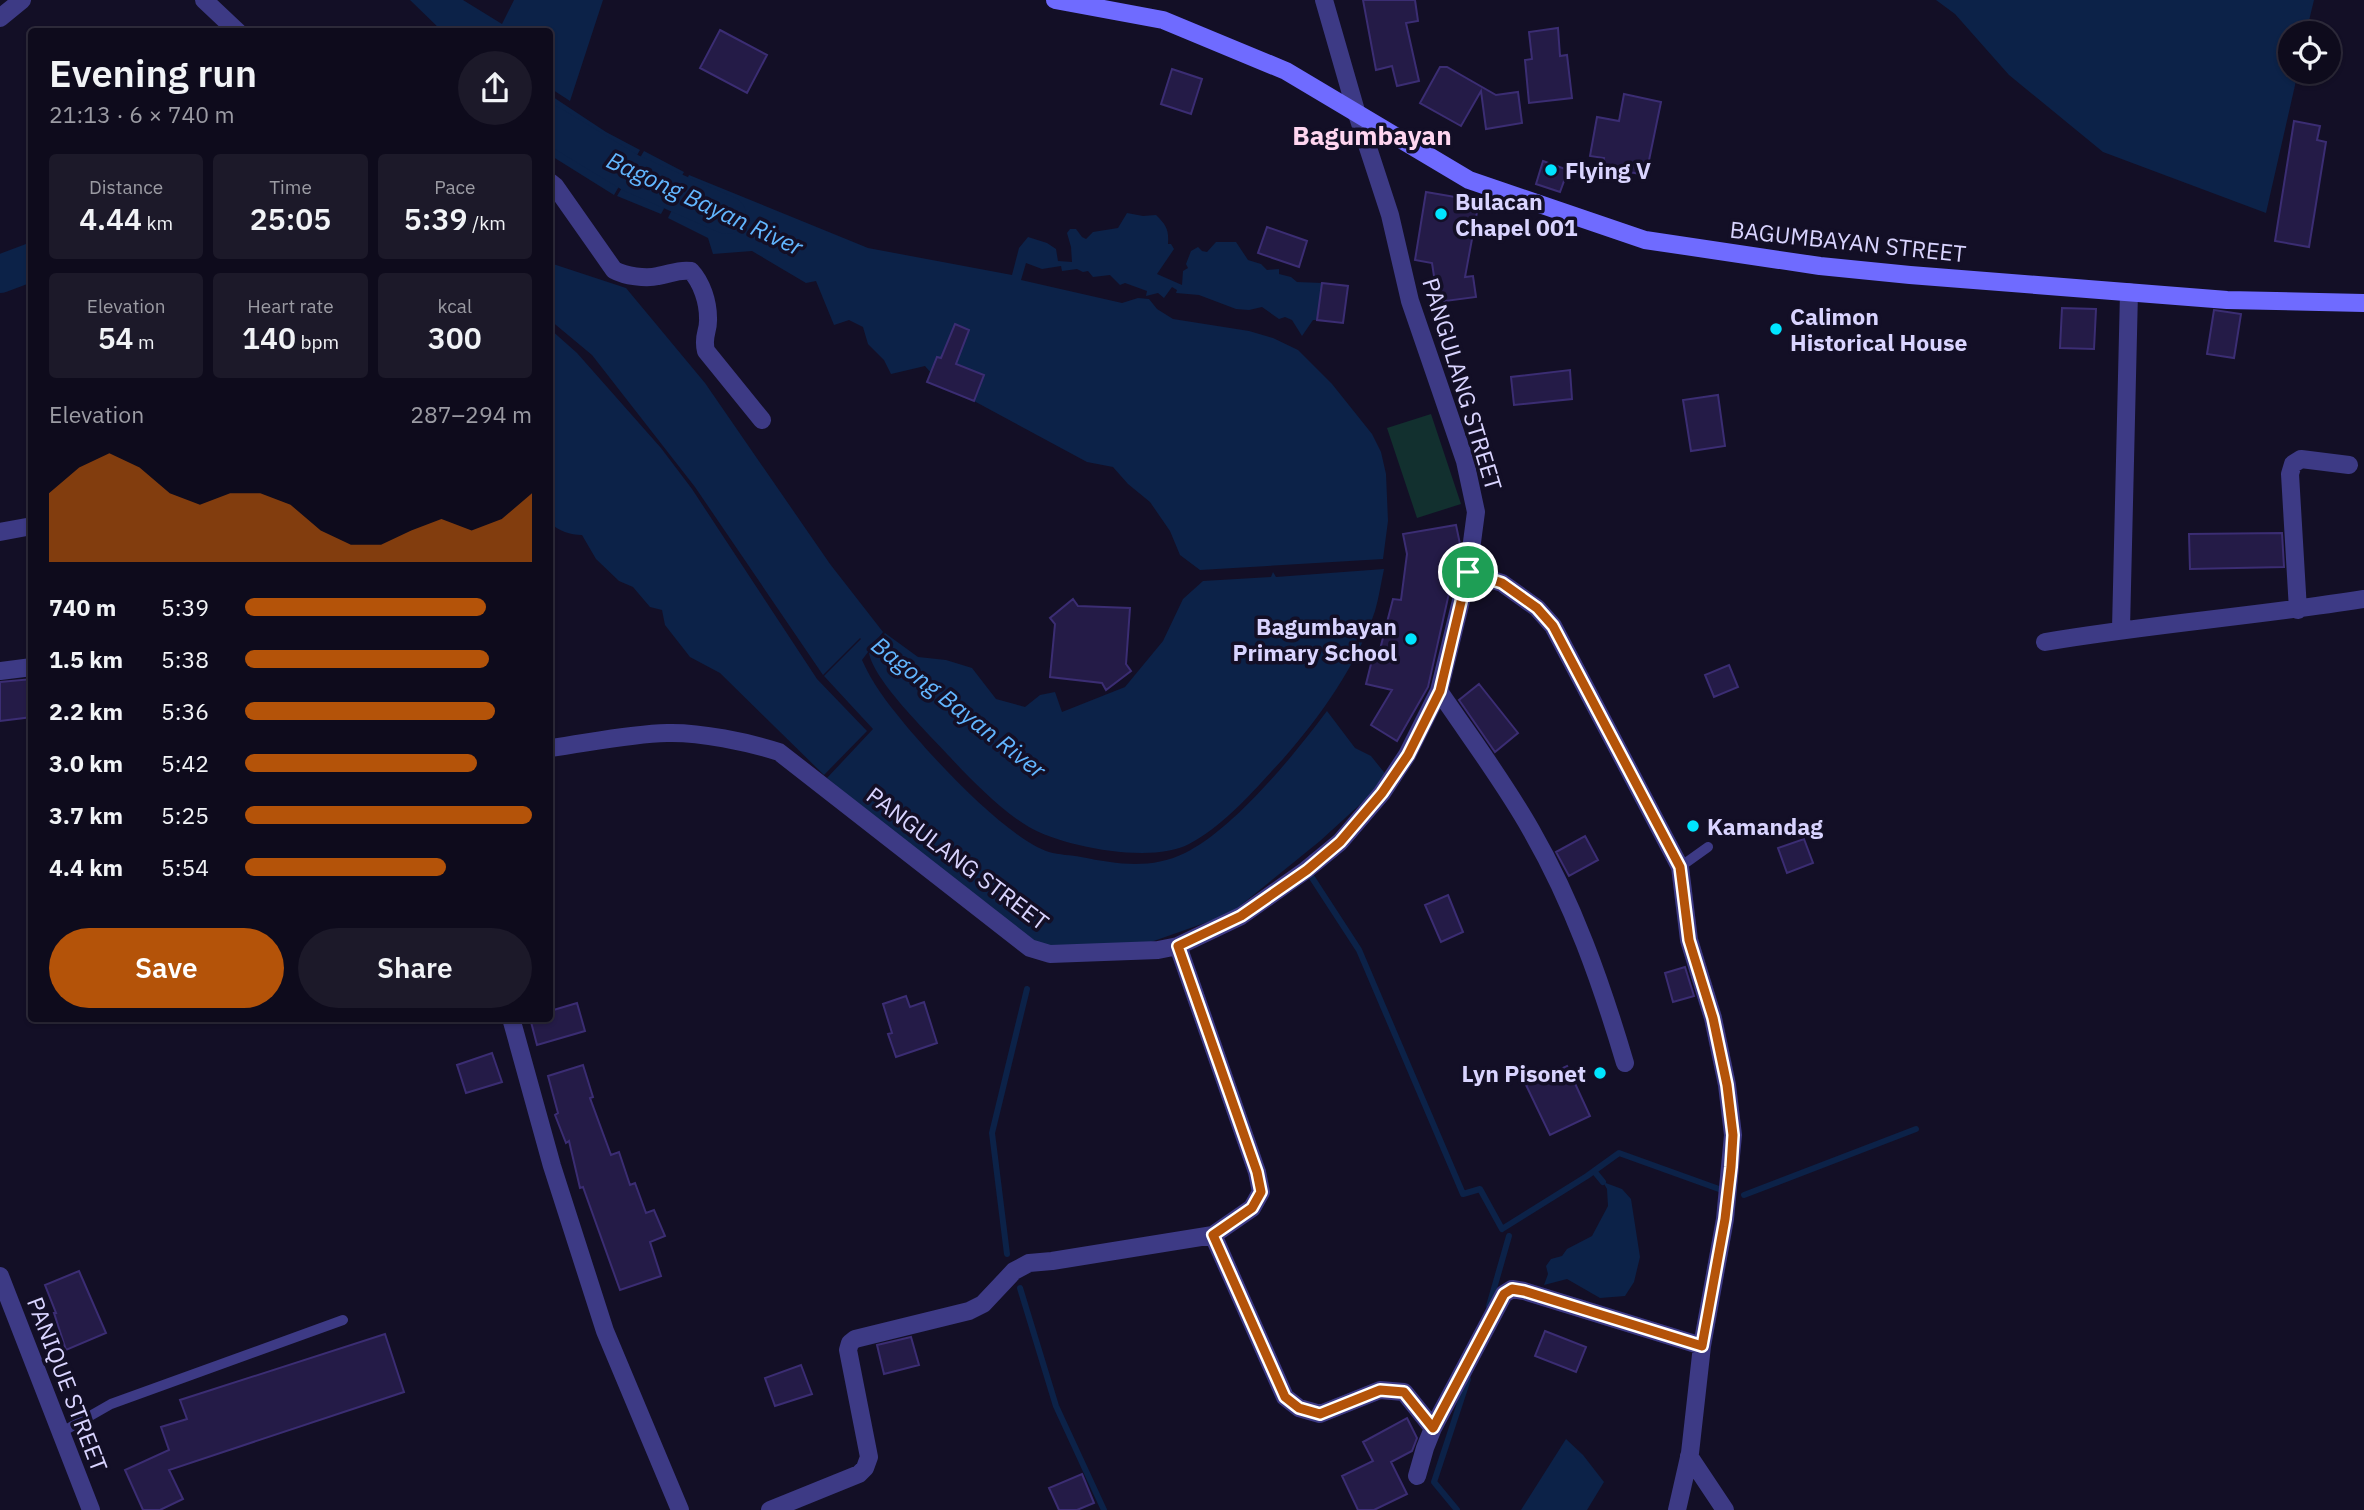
<!DOCTYPE html>
<meta charset="utf-8">
<style>
:root{--surface:#0e0b1c;--page:#1c1929;--text:#f1f3f6;--muted:#9b9ba3;--line:#2e2b3b;--accent:#b45309}
body{margin:0;font-family:"IBM Plex Sans",sans-serif;background:var(--page);color:var(--text);height:100vh;display:flex;flex-direction:column;font-size:26px;white-space:nowrap}
*{box-sizing:border-box;margin:0}
p{font-size:23px;color:var(--muted)}
.icon{flex:none;width:38px;height:38px;fill:none;stroke:currentColor;stroke-width:2;stroke-linecap:round;stroke-linejoin:round}
.map{position:relative;flex:1;overflow:hidden}
.panel{position:absolute;left:28px;top:28px;width:525px;height:994px;display:flex;flex-direction:column;background:var(--surface);border-radius:7px;box-shadow:0 2px 5px #0004,0 0 0 2px var(--line)}
.panel>*{flex:none}
.fabs{position:absolute;left:2278px;top:21px;display:grid;gap:14px}
.fabs a{display:grid;place-items:center;width:63px;height:63px;border-radius:50%;background:var(--surface);box-shadow:0 2px 5px #0004,0 0 0 2px var(--line);font-size:35px}
.pin{position:absolute;display:grid;place-items:center;width:60px;height:60px;color:#fff;margin:-30px;border:4px solid #fff;border-radius:50%;box-shadow:0 2px 7px #0007}
.round{display:grid;place-items:center;flex:none;width:74px;height:74px;border-radius:37px;background:var(--page)}
.headline{display:flex;align-items:center;justify-content:space-between;height:119px;padding:0 21px}
h1{font-size:38px;font-weight:600;line-height:52px}
.metrics{display:grid;grid-template-columns:repeat(3,1fr);gap:10px;height:119px;padding:7px 21px}
.metrics div{display:grid;align-content:center;border-radius:7px;background:var(--page);text-align:center}
.metrics b{font-size:30px;font-weight:600}
.metrics small{font-size:19px;font-weight:400}
.metrics p{font-size:19px}
.chart{height:196px;padding:14px 21px}
.chart p{display:flex;justify-content:space-between}
.chart svg{width:100%;height:126px;margin-top:7px;fill:var(--accent);opacity:.7}
.primary-button{display:flex;gap:14px;margin-top:auto;padding:14px 21px}
.primary-button a{flex:1;height:80px;border-radius:42px;background:var(--accent);color:#fff;font-size:28px;font-weight:600;line-height:80px;text-align:center}
.primary-button a+a{background:var(--page);color:var(--text)}
ul{padding:0 21px;list-style:none;font-size:23px}
li{display:grid;grid-template-columns:112px 84px 1fr;align-items:center;height:52px}
li i{height:18px;border-radius:9px;background:var(--accent)}
.map>svg:first-child{display:block}
</style>
<div class="map">
<svg width="2364" height="1510" viewBox="0 0 2364 1510">
<rect width="100%" height="100%" fill="#130f26"/>
<path fill="#12302f" d="M1431,414L1461,504L1417,518L1387,428Z"/>
<path fill="#0c2248" d="M410,0H463L502,24L514,0H603L570,101L550,88V32H459L455,30L454,31H442Z
M1936,0H2314L2306,33H2291V72H2298L2266,213L2103,152L2009,75L1955,14Z
M550,95L606,132L640,150L614,195L550,155Z
M644,151L684,172L661,214L617,196Z
M689,175L868,248L1012,275L1019,248L1028,237L1047,243L1056,249L1058,261L1072,262L1071,247L1067,233L1070,229H1076L1082,237L1086,239L1093,232L1118,228L1127,213L1143,216L1156,215C1166,225 1169,229 1168,244H1171L1174,249L1157,274L1182,285L1183,271L1188,268L1186,264L1191,251L1198,247L1202,251L1207,252L1216,242H1236L1248,260L1261,264L1267,270L1279,269V274L1291,277L1297,282L1322,283L1317,320H1313L1302,336L1292,320L1285,317L1279,319L1262,307L1249,310L1236,309L1199,295L1176,293L1177,290L1172,287L1164,298L1158,293L1146,296L1147,291L1125,283L1120,285L1110,275L1093,277L1088,271L1083,272L1077,269L1062,271L1061,266L1042,269L1026,263L1021,280L1122,303L1138,298L1149,299L1157,309L1173,319L1249,331L1273,338L1298,350L1332,384L1372,434L1381,452L1386,474L1388,521L1383,559L1200,570L1180,555L1170,531L1150,502L1128,484L1113,467L1087,462L974,401L956,364L959,354L945,348L941,358L937,357L931,373L925,366L891,374L884,360L868,344L863,327L849,320L834,325L816,281L806,283L752,251L713,254L708,238L668,218Z
M550,263L626,288L705,383L830,564L883,632L862,660C867,671 873,682 880,692C909,734 1002,837 1049,852C1059,855 1071,855 1081,857C1117,864 1150,870 1185,853C1234,829 1294,755 1327,711L1355,748L1371,756L1387,776L1367,798L1320,841L1230,914L1151,942L1037,949L992,907L913,850L827,778L873,729L824,676L861,639L860,638L823,675L695,487L592,355L550,320Z
M550,329L577,353L661,448L692,489L817,679L867,731L824,775L720,673L690,657L665,625L662,610L650,607L633,587L619,581L596,559L582,535C570,535 559,531 550,523Z
M1384,569C1381,583 1379,597 1375,611C1357,665 1320,717 1283,759C1255,789 1225,825 1189,844C1152,864 1063,847 1029,827C1004,813 970,779 950,757C929,734 874,681 869,653L885,633L918,657L946,660L972,668L996,699L1025,707L1040,695L1055,692L1062,712L1125,687L1163,641L1183,599L1203,581L1271,577L1273,572L1276,577Z
M1603,1182L1622,1189L1631,1199L1640,1257L1634,1282L1625,1296L1600,1298L1567,1279L1544,1285L1548,1274L1546,1266L1551,1259L1562,1256L1567,1249L1592,1236L1608,1206L1607,1189Z
M1566,1439L1583,1455L1604,1482L1587,1510H1521Z"/>
<g fill="none" stroke-linecap="round" stroke-linejoin="round">
<path stroke="#0c2248" stroke-width="6" d="M1307,870L1359,950L1463,1194L1480,1189L1502,1229L1587,1176L1619,1153L1719,1189
M1594,1171L1603,1182
M1744,1195L1916,1129
M1007,1254L992,1133L1027,989
M1020,1288L1056,1406L1104,1510
M1489,1306L1509,1236
M1457,1510L1434,1482L1468,1379"/>
<path stroke="#0c2248" stroke-width="38" d="M550,124L631,173L727,215
M0,274L32,262"/>
</g>
<path fill="#241b47" stroke="#3b2d73" stroke-width="2" d="M1363,0H1415L1418,21L1406,23L1419,81L1397,86L1392,66L1376,70Z
M1558,28L1560,56L1567,55L1572,98L1529,103L1525,60L1532,59L1529,32Z
M720,30L767,55L747,93L700,68Z
M1440,67H1447L1496,95L1518,92L1522,123L1486,129L1481,91L1461,126L1420,103Z
M1172,69L1202,79L1191,114L1161,104Z
M1624,94L1661,102L1646,175L1602,167L1604,158L1590,156L1597,117L1619,121Z
M2294,121L2320,126L2317,140L2326,142L2309,247L2275,241Z
M1543,161L1568,170L1560,192L1536,184Z
M1426,192L1479,201L1465,277L1473,276L1476,297L1438,302L1432,263L1415,260Z
M1267,227L1307,241L1299,267L1258,253Z
M1322,283L1348,286L1343,323L1317,320Z
M2062,308L2096,309L2094,349L2060,348Z
M2214,310L2241,314L2234,358L2207,354Z
M955,324L969,330L956,364L984,375L974,401L927,382L937,357L941,358Z
M1570,370L1572,399L1514,405L1511,377Z
M1718,395L1725,446L1691,451L1683,400Z
M1456,525L1460,544L1428,687L1397,741L1371,725L1392,690L1366,684L1372,660L1377,661L1393,599L1401,600L1407,554L1403,534Z
M2282,533L2284,567L2190,569L2189,534Z
M1073,599L1078,606L1130,608L1126,664L1131,671L1106,690L1102,683L1050,677L1055,624L1050,618Z
M1729,665L1738,687L1714,697L1705,675Z
M32,679V717L0,721V682Z
M1479,684L1518,733L1495,752L1459,700Z
M1585,836L1598,860L1569,876L1556,852Z
M1804,839L1813,863L1787,873L1778,848Z
M1448,895L1463,932L1441,942L1425,905Z
M1685,967L1694,996L1673,1002L1665,973Z
M906,996L910,1007L924,1002L937,1043L896,1057L888,1034L892,1033L883,1004Z
M577,1003L585,1031L537,1045L530,1018H550V1011Z
M492,1053L502,1082L466,1093L457,1065Z
M583,1065L593,1097L590,1098L611,1155L619,1152L630,1185L635,1183L646,1213L654,1210L665,1236L650,1242L661,1276L620,1290L583,1187L580,1188L569,1141L566,1143L555,1115L558,1113L548,1076Z
M1567,1066L1590,1116L1550,1135L1526,1085Z
M79,1271L106,1333L66,1350L54,1313H56L45,1285Z
M1545,1331L1586,1347L1576,1372L1535,1356Z
M385,1334L404,1392L169,1470L183,1499L160,1510H143L125,1470L169,1450L161,1427L187,1419L180,1400Z
M911,1337L919,1365L884,1374L877,1345Z
M801,1365L812,1394L775,1406L765,1378Z
M1407,1418L1417,1438L1412,1451L1391,1462L1407,1494L1374,1510H1358L1342,1476L1373,1461L1363,1442Z
M1082,1474L1094,1503L1077,1510H1059L1049,1488Z"/>
<g fill="none" stroke-linecap="round" stroke-linejoin="round">
<path stroke="#3d3a85" stroke-width="10" d="M1680,867L1708,847
M62,1432L111,1404L343,1320"/>
<path stroke="#3d3a85" stroke-width="18" d="M204,0L238,32
M0,18L22,0
M550,182L555,186L614,270C625,276 646,279 658,276C671,274 678,269 691,271C702,283 708,302 708,318C709,332 702,335 706,351L762,420
M0,532L32,526
M1468,572L1502,583L1537,608L1553,626L1680,867L1689,940L1713,1018L1727,1085L1733,1135L1725,1219L1702,1346L1690,1453L1677,1510
M2298,610L2290,474L2293,464L2301,459L2349,465
M2121,629L2129,292
M2045,642C2151,624 2258,616 2364,599
M0,671L32,667
M1439,691C1470,737 1504,782 1531,830C1573,903 1601,982 1625,1063
M550,748C588,743 628,734 667,733C700,732 748,742 779,752L1030,948L1050,954L1158,950L1178,946L1241,916L1306,870L1340,842L1382,793L1407,755L1439,691L1468,572L1476,512L1465,461L1410,301L1390,215L1356,111L1324,0
M1178,946L1257,1172L1261,1192L1252,1208L1213,1235L1285,1397L1299,1408L1320,1414L1380,1390L1404,1392L1433,1428
M511,1018L552,1166L605,1331L680,1510
M0,1276L91,1510
M1689,1456L1725,1510
M1417,1476L1425,1448L1433,1428L1504,1294L1512,1289L1524,1291L1702,1346
M770,1510L859,1474L865,1468L869,1457L848,1350L850,1343L855,1339L969,1311L983,1304L1014,1271L1029,1263L1052,1261L1213,1235"/>
<path stroke="#6f6bff" stroke-width="18" d="M1055,0L1163,20L1286,71L1469,180L1645,240L1820,266L1910,275L2227,300L2364,303"/>
</g>
<g fill="none" stroke-linecap="round" stroke-linejoin="round">
<defs>
<path id="route" d="M1468,572L1502,583L1537,608L1553,626L1680,867L1689,940L1713,1018L1727,1085L1733,1135L1731,1167L1725,1219L1702,1346L1524,1291L1512,1289L1504,1294L1433,1428L1404,1392L1380,1390L1320,1414L1299,1408L1285,1397L1213,1235L1252,1208L1261,1192L1257,1172L1178,946L1241,916L1307,870L1340,842L1382,793L1408,755L1440,691Z"/>
</defs>
<use href="#route" stroke="#fff" stroke-width="14"/>
<use href="#route" stroke="#b45309" stroke-width="9"/>
</g>
<g fill="#00e5ff" stroke="#130f26" stroke-width="2.5">
<circle cx="1551" cy="170" r="7"/>
<circle cx="1441" cy="214" r="7"/>
<circle cx="1776" cy="329" r="7"/>
<circle cx="1411" cy="639" r="7"/>
<circle cx="1693" cy="826" r="7"/>
<circle cx="1600" cy="1073" r="7"/>
</g>
<g text-anchor="middle" dominant-baseline="central" stroke-width="7" stroke-linejoin="round" paint-order="stroke">
<g font-size="23" font-weight="bold" fill="#d9d4ff" stroke="#130f26" text-anchor="start">
<text x="1565" y="170">Flying V</text>
<text x="1455" y="201">Bulacan<tspan x="1455" dy="26">Chapel 001</tspan></text>
<text x="1790" y="316">Calimon<tspan x="1790" dy="26">Historical House</tspan></text>
<text x="1397" y="626" text-anchor="end">Bagumbayan<tspan x="1397" dy="26">Primary School</tspan></text>
<text x="1707" y="826">Kamandag</text>
<text x="1586" y="1073" text-anchor="end">Lyn Pisonet</text>
</g>
<g font-size="23" fill="#d9d4ff" stroke="#130f26">
<text transform="translate(1848 241) rotate(6)">BAGUMBAYAN STREET</text>
<text transform="translate(1463 384) rotate(73)">PANGULANG STREET</text>
<text transform="translate(958 858) rotate(37)">PANGULANG STREET</text>
<text transform="translate(68 1384) rotate(69)">PANIQUE STREET</text>
</g>
<g font-size="24" font-style="italic" fill="#62b6ff" stroke="#130f26">
<text transform="translate(705 203) rotate(25)">Bagong Bayan River</text>
<text transform="translate(959 707) rotate(38)">Bagong Bayan River</text>
</g>
<g font-size="26" font-weight="bold" fill="#ffd6f0" stroke="#130f26">
<text x="1372" y="135">Bagumbayan</text>
</g>
</g>
</svg>
<div class="fabs">
<a><svg class="icon" aria-label="locate" viewBox="0 0 24 24"><circle cx="12" cy="12" r="6"/><path d="M12 2v4M12 18v4M2 12h4M18 12h4"/></svg></a>
</div>
<div class="pin" style="left:1468px;top:572px;background:#1e9e55"><svg class="icon" aria-label="arrive" viewBox="0 0 24 24"><path d="M6 21V4h12l-3 4 3 4H6"/></svg></div>
<section class="panel">
<div class="headline"><div><h1>Evening run</h1><p>21:13 · 6 × 740 m</p></div><a class="round"><svg class="icon" aria-label="share" viewBox="0 0 24 24"><path d="M12 15V3M7 8l5-5 5 5M5 13v7h14v-7"/></svg></a></div>
<div class="metrics">
<div><p>Distance</p><b>4.44<small> km</small></b></div>
<div><p>Time</p><b>25:05</b></div>
<div><p>Pace</p><b>5:39<small> /km</small></b></div>
</div>
<div class="metrics">
<div><p>Elevation</p><b>54<small> m</small></b></div>
<div><p>Heart rate</p><b>140<small> bpm</small></b></div>
<div><p>kcal</p><b>300</b></div>
</div>
<div class="chart"><p><span>Elevation</span>287–294 m</p>
<svg viewBox="0 0 160 44" preserveAspectRatio="none"><path d="M0 44V20L10 11L20 6L30 11L40 20L50 24L60 20L70 20L80 24L90 33L100 38L110 38L120 33L130 29L140 33L150 29L160 20V44z"/></svg>
</div>
<ul>
<li><b>740 m</b>5:39<i style="width:84%"></i></li>
<li><b>1.5 km</b>5:38<i style="width:85%"></i></li>
<li><b>2.2 km</b>5:36<i style="width:87%"></i></li>
<li><b>3.0 km</b>5:42<i style="width:81%"></i></li>
<li><b>3.7 km</b>5:25<i style="width:100%"></i></li>
<li><b>4.4 km</b>5:54<i style="width:70%"></i></li>
</ul>
<div class="primary-button"><a>Save</a><a>Share</a></div>
</section>
</div>
